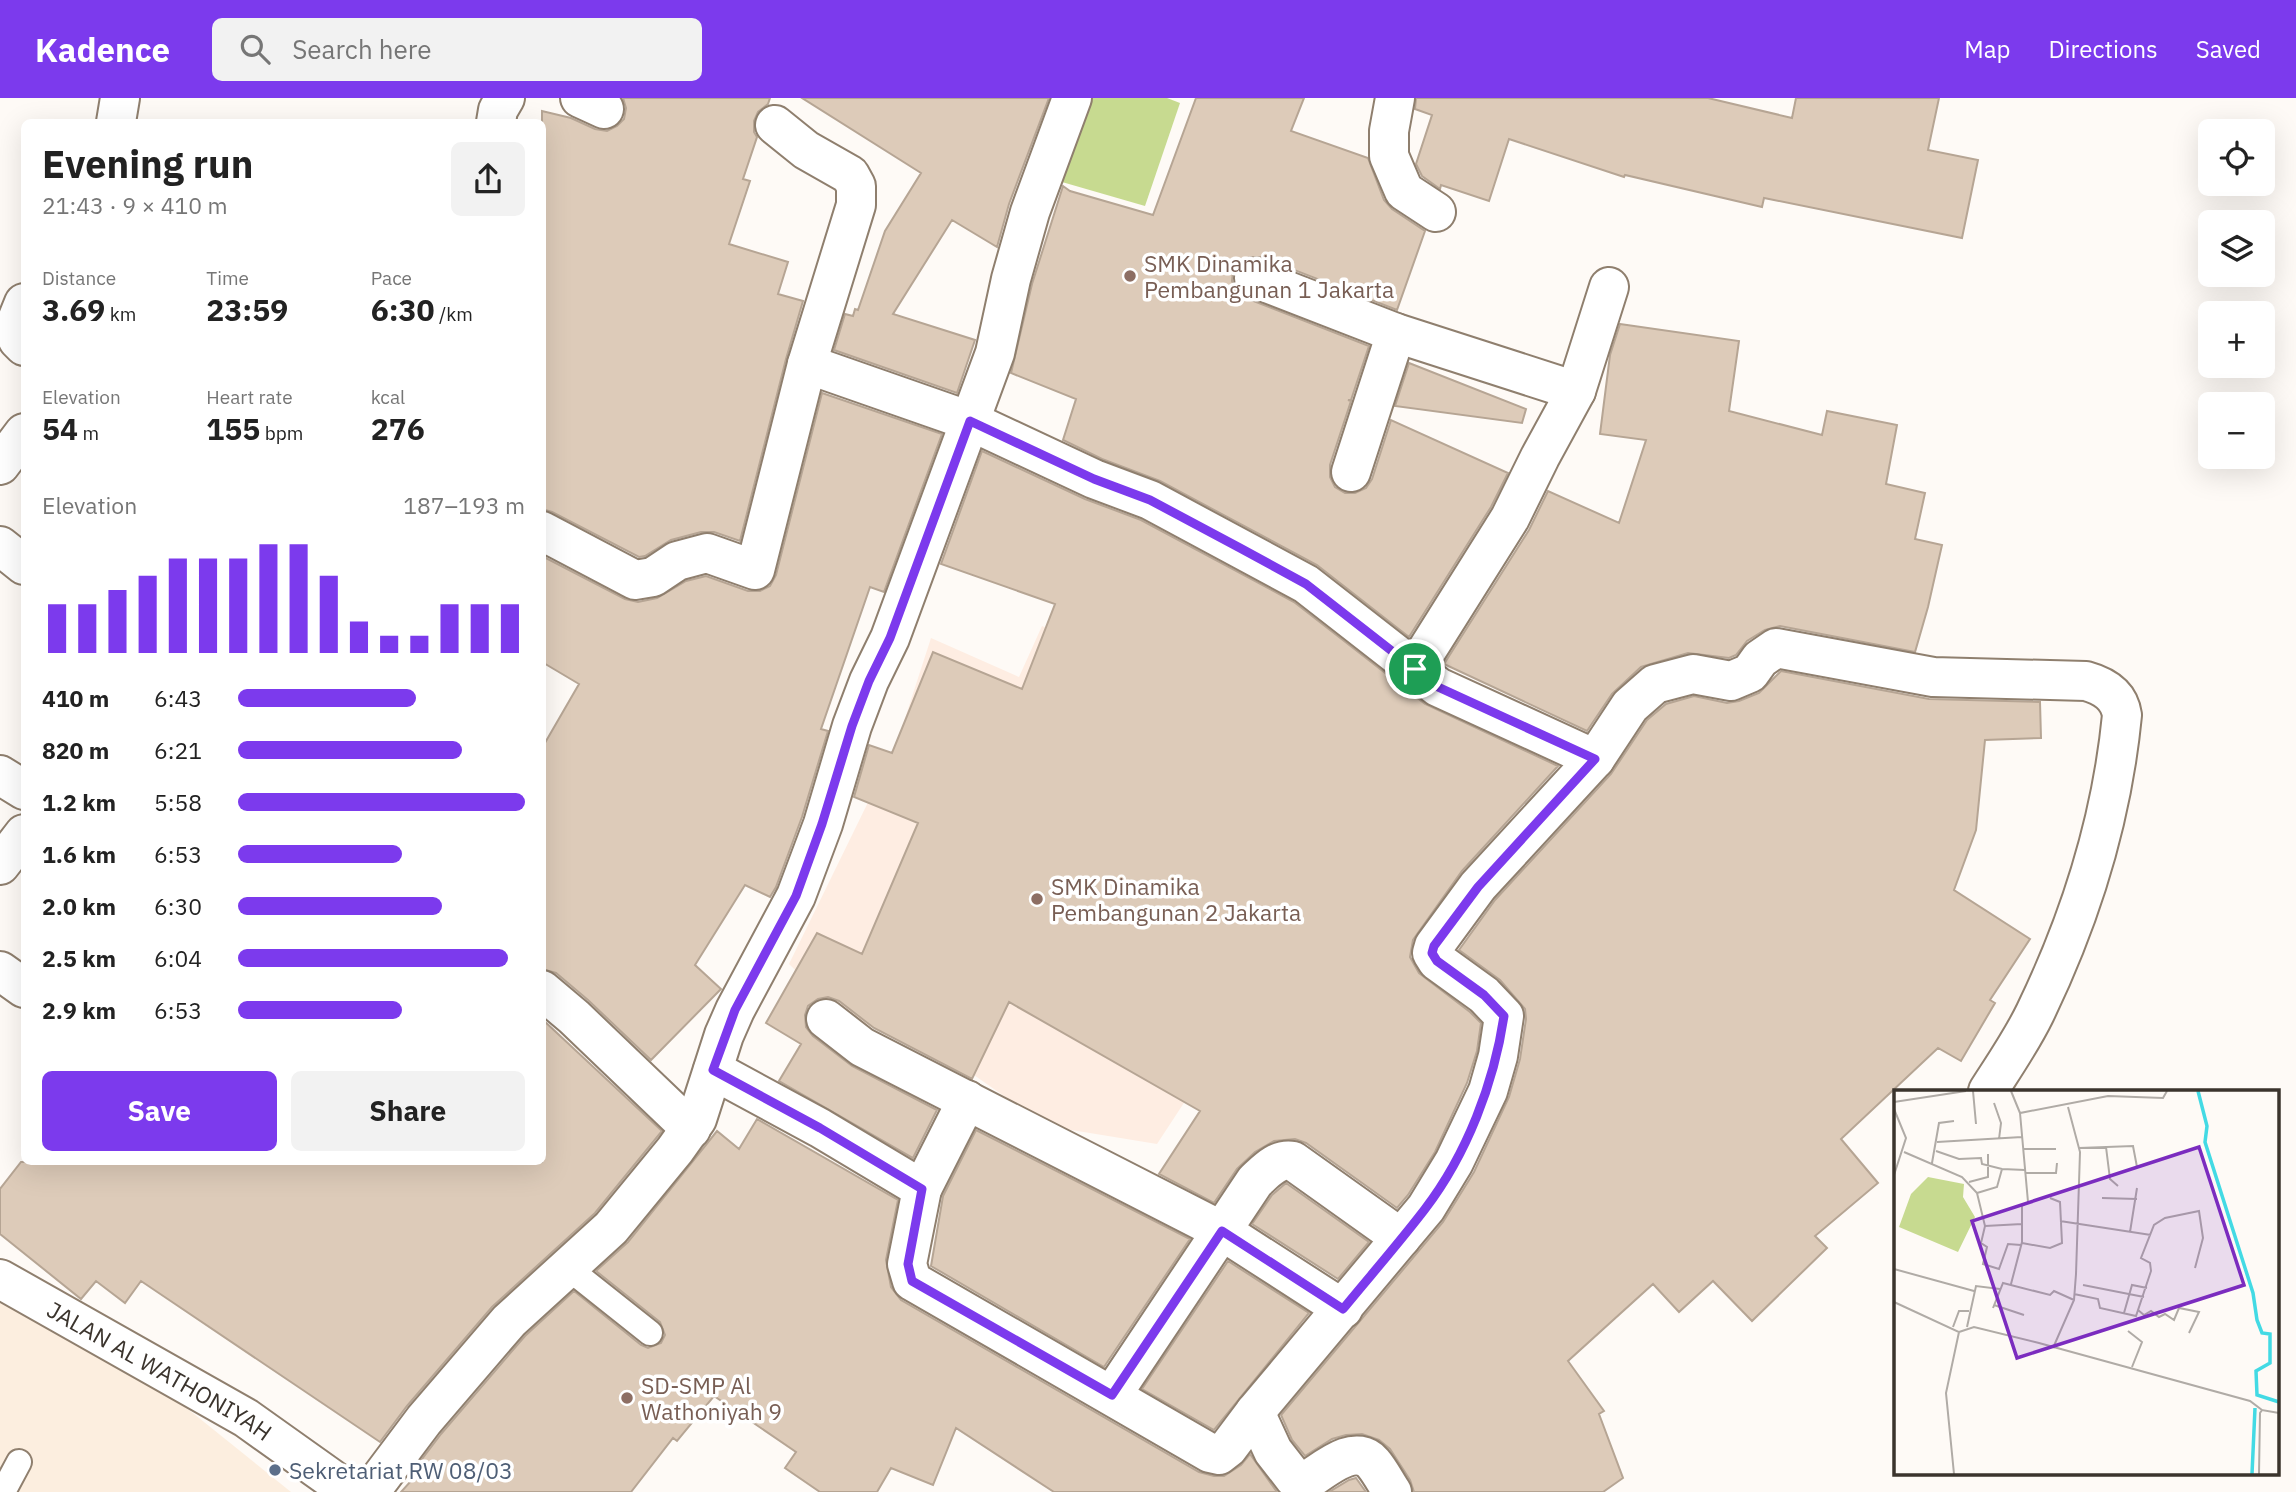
<!DOCTYPE html>
<meta charset="utf-8">
<style>
:root{--surface:#fff;--page:#f2f2f2;--text:#222;--muted:#767676;--accent:#7c3aed}
body{margin:0;font-family:"IBM Plex Sans",sans-serif;background:var(--page);color:var(--text);height:100vh;display:flex;flex-direction:column;font-size:26px;white-space:nowrap}
*{box-sizing:border-box;margin:0}
p{font-size:23px;color:var(--muted)}
.icon{flex:none;width:38px;height:38px;fill:none;stroke:currentColor;stroke-width:2;stroke-linecap:round;stroke-linejoin:round}
.map{position:relative;flex:1;overflow:hidden}
.sheet{position:absolute;left:21px;top:21px;width:525px;height:1046px;display:flex;flex-direction:column;background:var(--surface);border-radius:10px;box-shadow:0 7px 28px #0002}
.sheet>*{flex:none}
.fabs{position:absolute;left:2198px;top:21px;display:grid;gap:14px}
.fabs a{display:grid;place-items:center;width:77px;height:77px;border-radius:10px;background:var(--surface);box-shadow:0 7px 28px #0002;font-size:35px}
.pin{position:absolute;display:grid;place-items:center;width:60px;height:60px;color:#fff;margin:-30px;border:4px solid #fff;border-radius:50%;box-shadow:0 2px 7px #0007}
.round{display:grid;place-items:center;flex:none;width:74px;height:74px;border-radius:10px;background:var(--page)}
.summary{display:flex;align-items:center;justify-content:space-between;height:119px;padding:0 21px}
h1{font-size:38px;font-weight:700;line-height:52px}
.figures{display:grid;grid-template-columns:repeat(3,1fr);gap:10px;height:119px;padding:7px 21px}
.figures div{display:grid;align-content:center}
.figures b{font-size:30px;font-weight:700}
.figures small{font-size:19px;font-weight:400}
.figures p{font-size:19px}
.chart{height:196px;padding:14px 21px}
.chart p{display:flex;justify-content:space-between}
.chart svg{width:100%;height:126px;margin-top:7px;stroke:var(--accent);stroke-width:6}
.cta{display:flex;gap:14px;margin-top:auto;padding:14px 21px}
.cta a{flex:1;height:80px;border-radius:10px;background:var(--accent);color:#fff;font-size:28px;font-weight:700;line-height:80px;text-align:center}
.cta a+a{background:var(--page);color:var(--text)}
ul{padding:0 21px;list-style:none;font-size:23px}
li{display:grid;grid-template-columns:112px 84px 1fr;align-items:center;height:52px}
li i{height:18px;border-radius:9px;background:var(--accent)}
header{display:flex;align-items:center;gap:42px;box-sizing:border-box;height:98px;padding:0 35px;background:var(--accent);color:#fff}
header strong{font-size:33px}
nav{display:flex;gap:38px;margin-inline-start:auto;font-size:24px}
.search{width:490px;height:63px;background:var(--page);display:flex;align-items:center;gap:18px;box-sizing:border-box;padding:0 24px;border-radius:10px;color:var(--muted);font-size:26px}
.map>svg:first-child{display:block}
</style>
<header>
<strong>Kadence</strong>
<div class="search"><svg class="icon" aria-label="search" viewBox="0 0 24 24"><circle cx="10" cy="10" r="6"/><path d="M15 15l6 6"/></svg>Search here</div>
<nav><a>Map</a><a>Directions</a><a>Saved</a></nav>
</header>
<div class="map">
<svg width="2296" height="1394" viewBox="0 0 2296 1394">
<rect width="100%" height="100%" fill="#fefaf6"/>
<path fill="#fceedf" d="M0,1195L148,1279L291,1394H0Z"/>
<path fill="#feede2" d="M1042,528L1119,560L1235,927L1157,1046L1047,1028L961,968L904,946L833,909L789,866L897,645L931,540L1019,579Z"/>
<path fill="#c7da90" d="M1091,0H1167L1180,5L1145,108L1062,84Z"/>
<path fill="#ddcbb9" stroke="#b6a594" stroke-width="2" d="M623,0H770L768,6L758,14L754,23V34L757,39L743,81L750,83L729,146L788,164L778,196L803,203L786,261L740,443L714,434H701L671,442L645,458L639,459L552,414L542,411V13L571,20L595,31L607,33L617,28L624,21L626,10Z
M802,0H1049L1009,106L997,149L952,122L893,216L975,242L957,295L834,252L845,216L853,218L855,211L858,212L885,133L921,75Z
M1196,0H1304L1291,33L1368,60L1384,102L1392,111L1425,133L1397,212L1261,159H1250L1240,163L1233,173L1232,183L1237,193L1246,200L1369,248L1351,302H1348L1351,303L1330,367V379L1335,389L1345,395H1355L1366,390L1372,381L1391,322L1508,375L1491,409L1409,539L1317,467L1160,383L1102,361L1063,342L1076,301L1011,275L1032,186L1063,88L1070,93L1153,117Z
M1416,0H1708L1792,20L1796,0H1939L1928,52L1978,62L1962,140L1764,100L1762,109L1625,77L1624,79L1509,41L1489,103L1441,87L1440,91L1422,78L1416,66L1432,17L1415,11Z
M1620,226L1739,243L1729,313L1822,337L1827,313L1897,327L1886,386L1925,395L1915,441L1942,447L1928,509L1915,554L1780,528L1765,532L1747,543L1736,557L1729,560L1688,555L1641,569L1612,596L1587,633L1444,566L1529,432L1548,393L1619,425L1646,342L1600,336L1610,257Z
M1409,265L1526,311L1522,325L1395,308Z
M822,295L942,336L884,494L870,489L821,631L828,633L802,719L776,789L770,799L745,787L695,867L721,891L651,962L588,902L556,875L542,871V650L579,586L542,564V458L625,501L638,504L657,500L686,483L706,478L748,493H760L770,488L776,477Z
M982,353L1085,401L1141,422L1294,504L1425,606L1558,668L1462,773L1413,842L1410,859L1419,875L1470,914L1481,925L1477,953L1467,985L1435,1054L1408,1097L1397,1110L1306,1045L1295,1041L1274,1043L1255,1054L1237,1071L1214,1105L1159,1076L1200,1013L1009,904L972,981L874,930L839,903L828,899L818,901L808,908L805,917L806,929L813,938L852,968L937,1012L913,1060L779,983L801,946L766,925L817,835L862,856L918,725L854,699L869,647L892,655L933,554L1022,591L1055,506L941,466Z
M1781,573L1929,601L2040,604L2041,640L1985,642L1976,732L1954,792L2030,841L1990,902L1995,905L1961,963L1938,950L1841,1041L1878,1085L1815,1138L1827,1150L1752,1223L1713,1183L1679,1214L1653,1186L1568,1263L1604,1313L1599,1316L1623,1380L1603,1394H1414L1410,1382L1390,1351L1379,1342L1362,1336L1346,1337L1332,1341L1305,1358L1292,1342L1281,1317L1443,1124L1474,1074L1509,999L1520,961L1526,921L1525,911L1500,882L1459,852L1495,802L1611,676L1647,622L1666,606L1694,598L1727,605L1739,603L1759,595Z
M542,921L662,1033L595,1115L492,1209L407,1308L380,1344L141,1183L125,1205L96,1183L81,1201L0,1136V1091L21,1064H542Z
M757,1021L898,1102L886,1162L891,1189L901,1202L1199,1374L1214,1378H1224L1241,1367L1250,1356L1277,1394H1054L956,1330L933,1387L891,1370L877,1394H820L785,1370L796,1354L714,1298L677,1343L673,1340L631,1394H401L421,1372L416,1369L441,1336L525,1238L574,1193L641,1247L648,1250L661,1245L665,1237L660,1224L596,1173L628,1144L717,1033L739,1051Z
M976,1032L1190,1141L1104,1269L931,1168L943,1098Z
M1286,1085L1369,1144L1338,1181L1252,1126L1272,1097Z
M1228,1163L1309,1215L1214,1332L1142,1291Z
M1356,1380L1366,1394H1329L1349,1382Z"/>
<g fill="none" stroke-linecap="round" stroke-linejoin="round">
<defs>
<path id="service" d="M567,1169L650,1235
M3,1394L19,1364"/>
<g id="minor">
<path d="M580,0L604,11"/>
<path d="M1395,0L1389,33V58L1404,93L1436,114"/>
<path d="M116,24L120,0"/>
<path d="M496,24L498,12L505,0"/>
<path d="M1254,180L1396,235L1576,293"/>
<path d="M24,205L13,232L18,242L24,248"/>
<path d="M807,266L970,323L1094,381L1150,402L1306,486L1438,589L1595,661"/>
<path d="M0,367L24,335"/>
<path d="M1351,374L1396,235"/>
<path d="M542,433L635,482L653,479L677,463L707,455L755,472L807,266L856,107V88L850,77L806,52L775,27"/>
<path d="M0,448L24,467"/>
<path d="M1415,571L1510,420L1540,359L1576,293L1609,189"/>
<path d="M0,677L24,692"/>
<path d="M0,767L24,736"/>
<path d="M0,873L24,890"/>
<path d="M542,892L574,919L691,1031"/>
<path d="M826,921L862,949L1222,1133L1343,1211"/>
<path d="M713,972L820,1030L922,1091L907,1166L912,1183L1210,1355L1219,1357L1228,1350L1255,1314L1426,1110L1454,1064L1488,993L1498,958L1504,918L1484,897L1437,863L1432,855L1434,848L1478,788L1595,661L1630,608L1655,586L1693,576L1731,583L1750,575L1760,561L1776,550L1933,579L2086,583C2104,588 2119,597 2122,617C2112,720 2080,822 2035,915C2022,942 2004,968 1988,993"/>
<path d="M922,1091L967,1002"/>
<path id="s1" d="M0,1181L246,1320L350,1394"/>
<path d="M1112,1297L1255,1083C1266,1073 1277,1060 1293,1063L1401,1140"/>
<path d="M1255,1314L1273,1353L1294,1380L1308,1382C1324,1372 1355,1344 1373,1365C1380,1373 1386,1385 1392,1394"/>
<path d="M370,1394L424,1322L509,1223L611,1130L675,1052L697,1021L724,937L735,912L796,798L823,726L852,628L869,583L890,540L995,255L1011,181L1030,114L1072,0"/>
</g>
</defs>
<use href="#service" stroke="#8f7f6e" stroke-width="28"/>
<use href="#minor" stroke="#8f7f6e" stroke-width="42"/>
<use href="#service" stroke="#fff" stroke-width="24"/>
<use href="#minor" stroke="#fff" stroke-width="38"/>
</g>
<g fill="none" stroke-linecap="round" stroke-linejoin="round">
<defs>
<path id="route" d="M970,323L1094,381L1150,402L1240,450L1306,486L1438,589L1595,661L1478,789L1434,848L1432,855L1437,863L1484,897L1504,918C1494,985 1467,1056 1425,1111C1399,1145 1370,1178 1343,1211L1222,1133L1112,1297L912,1183L908,1166L922,1091L820,1030L713,972L735,912L796,798L822,726L852,628L869,583L890,540Z"/>
</defs>
<use href="#route" stroke="#fff" stroke-width="14"/>
<use href="#route" stroke="#7c3aed" stroke-width="9"/>
</g>
<g fill="#8d6e63" stroke="#fff" stroke-width="2.5">
<circle cx="1130" cy="178" r="7"/>
<circle cx="1037" cy="801" r="7"/>
<circle cx="627" cy="1300" r="7"/>
</g>
<circle fill="#5c6f8a" stroke="#fff" stroke-width="2.5" cx="275" cy="1372" r="7"/>
<g text-anchor="middle" dominant-baseline="central" stroke-width="7" stroke-linejoin="round" paint-order="stroke">
<g font-size="23" fill="#785e54" stroke="#fff" text-anchor="start">
<text x="1144" y="165">SMK Dinamika<tspan x="1144" dy="26">Pembangunan 1 Jakarta</tspan></text>
<text x="1051" y="788">SMK Dinamika<tspan x="1051" dy="26">Pembangunan 2 Jakarta</tspan></text>
<text x="641" y="1287">SD-SMP Al<tspan x="641" dy="26">Wathoniyah 9</tspan></text>
</g>
<g font-size="23" fill="#3b342d" stroke="#fff">
<text stroke="none"><textPath href="#s1" startOffset="184">JALAN AL WATHONIYAH</textPath></text>
</g>
<g font-size="23" fill="#4e5e75" stroke="#fff" text-anchor="start">
<text x="289" y="1372">Sekretariat RW 08/03</text>
</g>
</g>
<g transform="translate(1894 992)">
<rect width="385" height="385" fill="#fefaf6"/>
<path d="M34,87L70,94L69,107L81,127L64,162L5,137L17,104Z" fill="#c7da90"/>
<path fill="none" stroke="#43dae4" stroke-width="3.5" d="M304,1L313,36L311,52L359,203L363,230L368,243L376,244V273L362,281L363,305L385,312M358,384L361,318"/>
<path fill="none" stroke="#b0aba6" stroke-width="2" d="M79,1L82,34M117,1L126,23L214,6L269,8L273,1M0,12L72,1M100,13L107,33L105,49M0,19L12,48L0,85M43,52L128,47M212,57L216,89L224,96M185,58L239,56L243,77M130,59H162M42,61L65,69L87,68L88,74L108,79L131,80M10,62L68,87L83,103L91,136L87,153L93,157L89,174L105,179L114,154L127,155M38,73L45,33L60,31M131,83H162L163,73M75,92L94,87V64M83,103L103,97L108,79M208,108L243,109M166,131L257,145M91,136L128,134M236,142L243,98M128,153L156,158L168,153L166,112L156,108M0,179L80,201M117,194L128,152V116L134,112L126,23M189,195L250,207M180,204L204,209L206,218L242,226L257,181L256,173L247,168L260,135L271,128L305,121L309,148L301,178M0,212L65,242L52,303L60,384M100,215L130,225M99,218L109,193L156,205L160,201L180,210M244,220L250,225L257,221L265,227L271,224L280,230L285,218L305,222L295,243M230,223L238,195L253,198M59,237L65,221H75M73,237L82,196L106,199M234,241L248,252L238,277M65,242L80,237L145,253L356,311L368,320M159,258L180,210L182,184L186,62L174,17M365,384L366,323L368,320L385,323"/>
<path fill="#7b2cbf" fill-opacity="0.15" stroke="#7b2cbf" stroke-width="3.5" d="M305,57L350,195L123,268L78,131Z"/>
<rect width="385" height="385" fill="none" stroke="#3b342d" stroke-width="3.5"/>
</g>
</svg>
<div class="fabs">
<a><svg class="icon" aria-label="locate" viewBox="0 0 24 24"><circle cx="12" cy="12" r="6"/><path d="M12 2v4M12 18v4M2 12h4M18 12h4"/></svg></a>
<a><svg class="icon" aria-label="layers" viewBox="0 0 24 24"><path d="M12 4l9 5-9 5-9-5zM3 14l9 5 9-5"/></svg></a>
<a>+</a>
<a>−</a>
</div>
<div class="pin" style="left:1415px;top:571px;background:#1e9e55"><svg class="icon" aria-label="arrive" viewBox="0 0 24 24"><path d="M6 21V4h12l-3 4 3 4H6"/></svg></div>
<section class="sheet">
<div class="summary"><div><h1>Evening run</h1><p>21:43 · 9 × 410 m</p></div><a class="round"><svg class="icon" aria-label="share" viewBox="0 0 24 24"><path d="M12 15V3M7 8l5-5 5 5M5 13v7h14v-7"/></svg></a></div>
<div class="figures">
<div><p>Distance</p><b>3.69<small> km</small></b></div>
<div><p>Time</p><b>23:59</b></div>
<div><p>Pace</p><b>6:30<small> /km</small></b></div>
</div>
<div class="figures">
<div><p>Elevation</p><b>54<small> m</small></b></div>
<div><p>Heart rate</p><b>155<small> bpm</small></b></div>
<div><p>kcal</p><b>276</b></div>
</div>
<div class="chart"><p><span>Elevation</span>187–193 m</p>
<svg viewBox="0 0 160 44" preserveAspectRatio="none"><path d="M5 44V27M15 44V27M25 44V22M35 44V17M45 44V11M55 44V11M65 44V11M75 44V6M85 44V6M95 44V17M105 44V33M115 44V38M125 44V38M135 44V27M145 44V27M155 44V27"/></svg>
</div>
<ul>
<li><b>410 m</b>6:43<i style="width:62%"></i></li>
<li><b>820 m</b>6:21<i style="width:78%"></i></li>
<li><b>1.2 km</b>5:58<i style="width:100%"></i></li>
<li><b>1.6 km</b>6:53<i style="width:57%"></i></li>
<li><b>2.0 km</b>6:30<i style="width:71%"></i></li>
<li><b>2.5 km</b>6:04<i style="width:94%"></i></li>
<li><b>2.9 km</b>6:53<i style="width:57%"></i></li>
</ul>
<div class="cta"><a>Save</a><a>Share</a></div>
</section>
</div>
